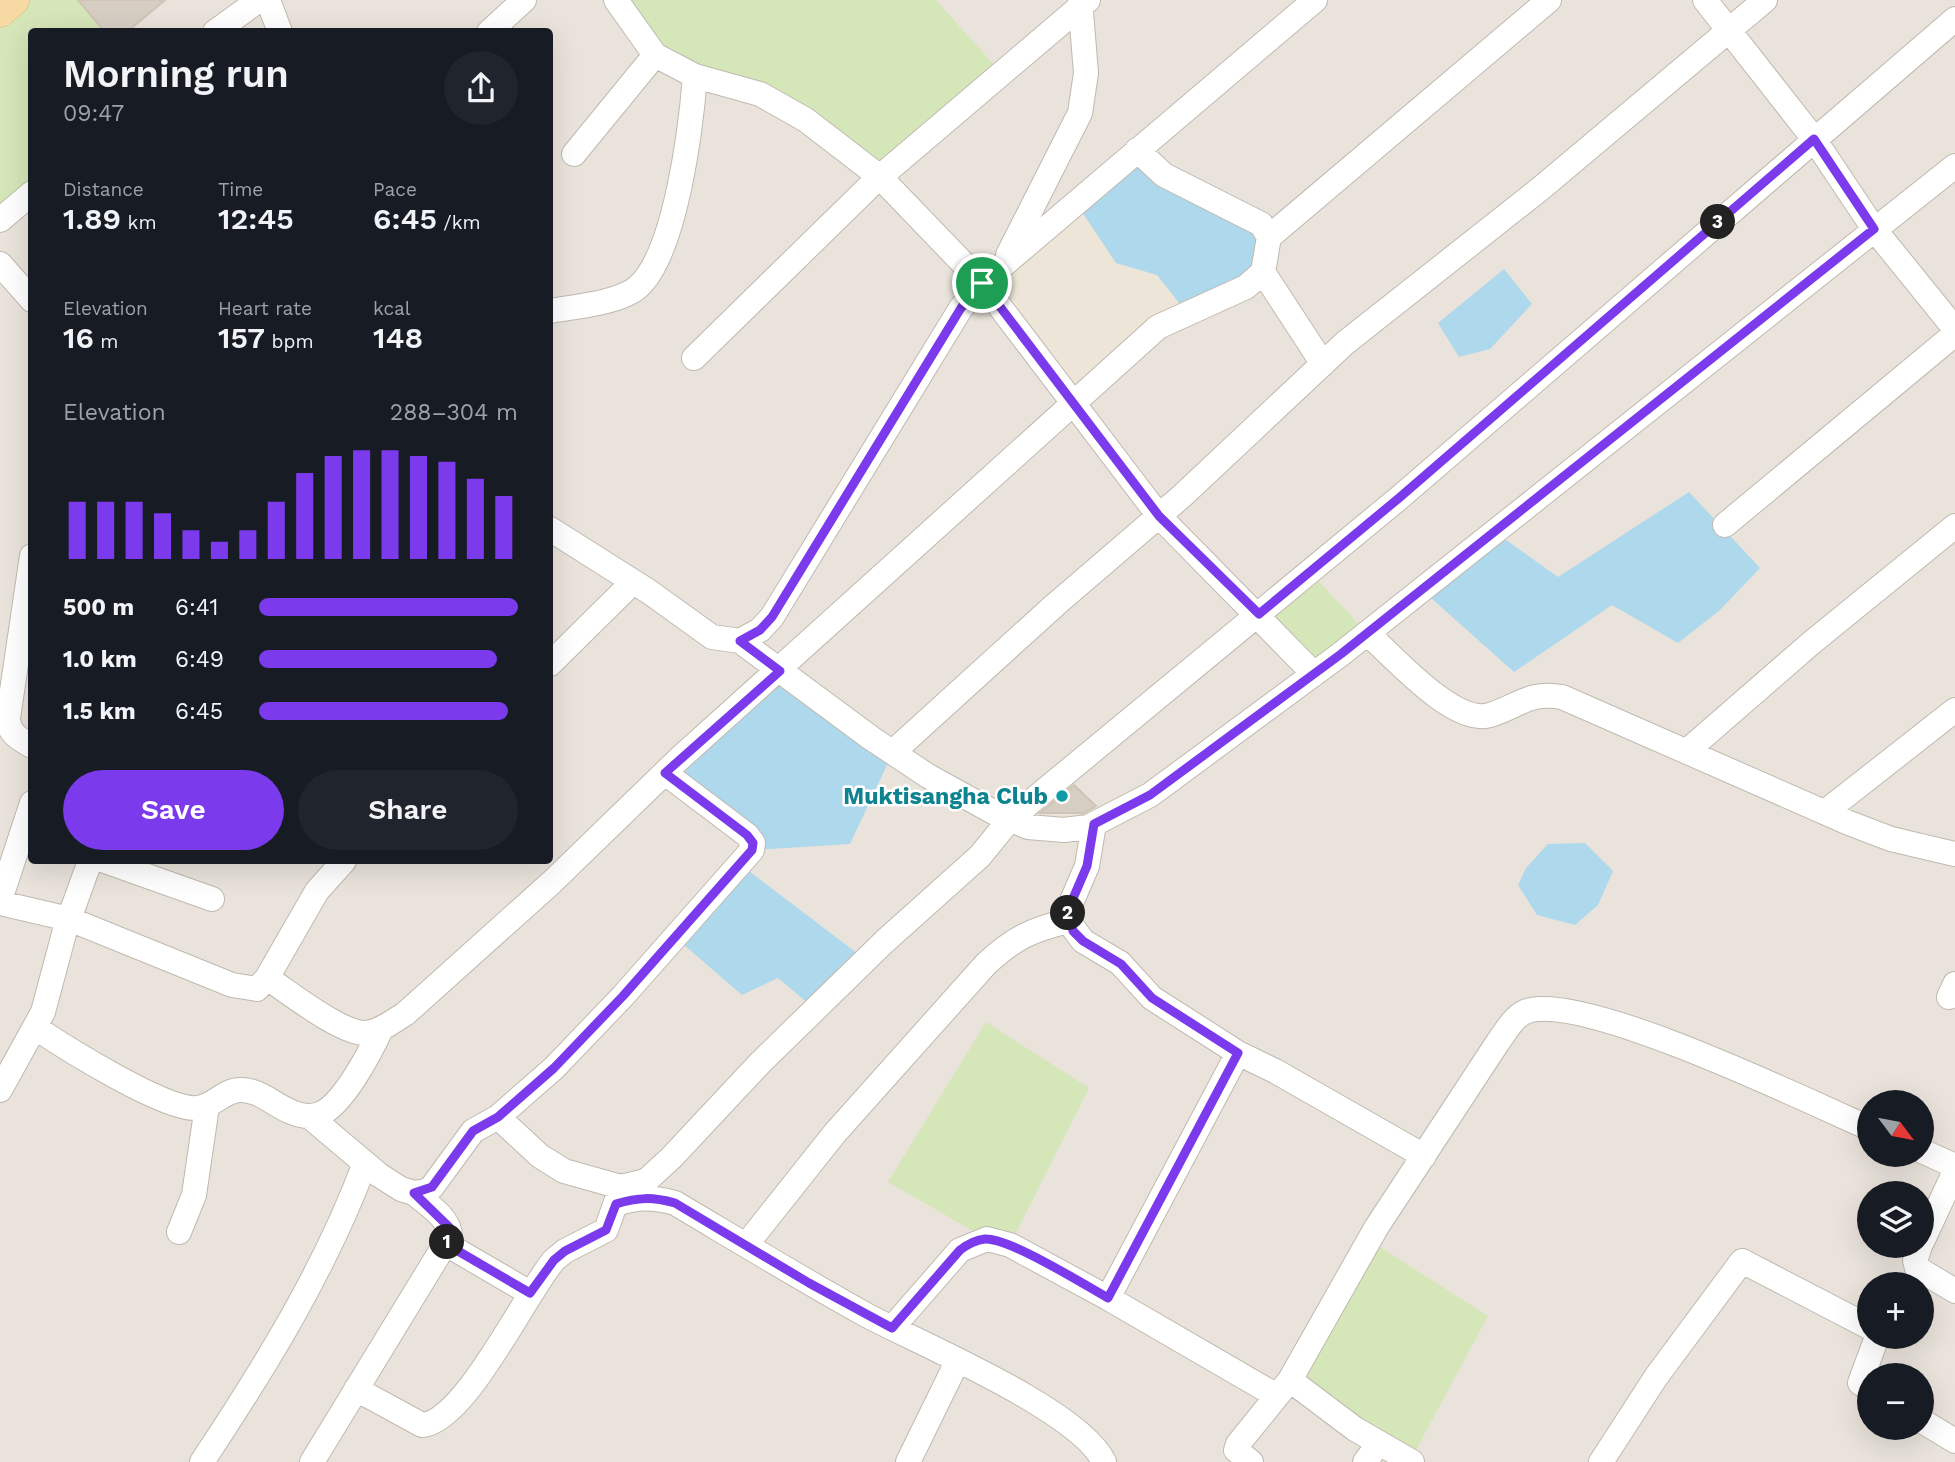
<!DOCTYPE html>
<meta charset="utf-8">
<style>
:root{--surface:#171b24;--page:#20242c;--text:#f1f3f6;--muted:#9ea1a6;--accent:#7c3aed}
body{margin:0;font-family:"Work Sans",sans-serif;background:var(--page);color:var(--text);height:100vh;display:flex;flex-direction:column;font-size:26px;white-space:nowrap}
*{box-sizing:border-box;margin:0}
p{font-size:23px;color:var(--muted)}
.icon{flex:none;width:38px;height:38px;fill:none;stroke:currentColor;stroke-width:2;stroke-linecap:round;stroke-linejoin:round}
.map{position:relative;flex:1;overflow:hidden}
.sheet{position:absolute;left:28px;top:28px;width:525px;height:836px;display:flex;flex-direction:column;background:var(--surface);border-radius:7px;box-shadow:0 7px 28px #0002}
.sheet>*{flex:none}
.needle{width:46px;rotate:122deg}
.tools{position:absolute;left:1857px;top:1090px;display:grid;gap:14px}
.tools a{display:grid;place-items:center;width:77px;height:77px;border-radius:50%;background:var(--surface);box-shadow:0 7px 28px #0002;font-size:35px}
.pin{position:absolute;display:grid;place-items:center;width:60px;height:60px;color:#fff;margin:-30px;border:4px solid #fff;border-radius:50%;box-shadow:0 2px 7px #0007}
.km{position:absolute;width:35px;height:35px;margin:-18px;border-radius:50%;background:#222;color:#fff;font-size:19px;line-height:35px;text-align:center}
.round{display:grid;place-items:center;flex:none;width:74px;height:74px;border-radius:37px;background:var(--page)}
.headline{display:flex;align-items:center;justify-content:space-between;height:119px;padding:0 35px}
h1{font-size:38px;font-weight:600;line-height:52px}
.stats{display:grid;grid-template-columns:repeat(3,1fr);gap:10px;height:119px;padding:7px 35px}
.stats div{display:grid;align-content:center}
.stats b{font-size:30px;font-weight:600}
.stats small{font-size:19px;font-weight:400}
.stats p{font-size:19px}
.chart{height:196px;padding:14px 35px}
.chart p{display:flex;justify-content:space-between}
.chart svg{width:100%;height:126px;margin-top:7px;stroke:var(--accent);stroke-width:6}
.cta{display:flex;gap:14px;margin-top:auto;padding:14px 35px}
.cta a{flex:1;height:80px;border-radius:42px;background:var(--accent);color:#fff;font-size:28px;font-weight:600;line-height:80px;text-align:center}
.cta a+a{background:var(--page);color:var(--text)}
ul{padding:0 35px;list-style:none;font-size:23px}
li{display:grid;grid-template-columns:112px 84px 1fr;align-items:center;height:52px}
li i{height:18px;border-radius:9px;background:var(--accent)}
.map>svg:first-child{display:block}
</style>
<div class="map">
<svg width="1955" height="1462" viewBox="0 0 1955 1462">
<rect width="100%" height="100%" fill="#f5f2ec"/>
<path fill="#e9e3db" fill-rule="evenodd" d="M0,0H1955V1462H0ZM32,32H550V861H32ZM1869,1102H1922V1155H1869ZM1869,1194H1922V1246H1869ZM1869,1284H1922V1337H1869ZM1869,1376H1922V1428H1869Z"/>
<path fill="#ede5d8" d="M1076,203L1116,263L1157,275L1188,314L1074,402L982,283Z"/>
<path fill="#d5e6b9" d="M12,0H78L105,31L32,32L31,193L0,220V10Z
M616,0H936L1002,74L880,177L839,143L695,76Z
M1310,572L1367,633L1314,674L1259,614Z
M986,1022L1089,1088L1010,1245L987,1239L888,1182Z
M1369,1240L1488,1316L1410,1461L1290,1380Z"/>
<path fill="#aed8ec" d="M1137,150L1261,224L1268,257L1188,314L1157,275L1116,263L1076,203Z
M1504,269L1532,304L1490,349L1459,357L1438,323Z
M1689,492L1760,568L1720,610L1678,643L1612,605L1514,672L1422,590L1495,532L1558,577Z
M780,671L893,752L850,844L752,850L665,773Z
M1585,843L1613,871L1598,905L1575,925L1537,915L1518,885L1526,868L1548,844Z
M741,865L866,960L815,1009L778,978L742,995L676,938Z"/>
<path fill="#d6cdc3" stroke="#d0c4b6" stroke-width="2" d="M78,0H165L127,32H105Z
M1074,785L1096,806L1084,813H1040Z"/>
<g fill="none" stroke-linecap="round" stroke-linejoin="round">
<defs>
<path id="minor" d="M268,0L280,32
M616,0L655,55L695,76L760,94L806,120L880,177L982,283L1159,516L1314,674
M1705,0L1814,139L1874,229L1955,329
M215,32L259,0
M489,32L524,0
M574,154L655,55
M0,220L32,193
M1269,237L1549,0
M1008,255L1080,113L1086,73L1080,0
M0,264L32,300
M1263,272L1323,364
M550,311C572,307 620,303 638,287C676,253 691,127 695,76
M694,358L874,182L1088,0
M1725,525L1955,334
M550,529L648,591L712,637L740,641L760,630L772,617L961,308L982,283L1315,0
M32,556L8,718C9,734 18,738 32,746
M1367,633C1393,656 1454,726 1490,715C1519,706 1529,691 1562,697L1849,823L1891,839L1955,854
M740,641L871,738L928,776L997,814L1028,827L1064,830L1088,827L1150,795L1341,654L1955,166
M550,664L633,582
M1687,751L1810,644L1955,526
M893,752L1055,605L1182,496L1345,343L1540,189L1765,0
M1825,812L1955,710
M1094,824L1087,866L1068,910V921L1083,941L1120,963L1152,998L1238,1053L1275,1071L1424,1156
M105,861L212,899
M0,900L32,803
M0,903L69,919L232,985L257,989L267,978L317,891L344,861
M267,978C289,992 340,1033 365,1033C380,1032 393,1021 405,1014L552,882L679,759L1158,327L1246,287L1263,272L1269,237L1261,224L1164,175L1137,150
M1949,997L1955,984
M36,1028C64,1047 166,1111 197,1108C213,1107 224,1090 240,1090C258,1089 273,1104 289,1111C298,1115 310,1118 320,1114C343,1105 371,1051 381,1029
M0,1090L43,1012L65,930L90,861
M309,1116L379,1175L401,1189L414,1193L426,1191L432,1187L473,1131L498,1117L554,1068L623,996L752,850L753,843L747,835L665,773
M498,1117L540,1156L564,1171L621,1187L646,1181L671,1158L760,1063L884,942L980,856L1010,819L1399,498L1955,19
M1922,1151L1955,1166
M616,1204C638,1197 653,1197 675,1203C739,1241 803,1280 868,1316C921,1344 1081,1411 1104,1462
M179,1232L194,1195L207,1106
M1922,1242L1955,1171
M446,1244L530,1293
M746,1245L835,1133L986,964C1014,938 1031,930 1068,921
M1920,1246L1915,1261L1917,1268L1955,1291
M1108,1298L1238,1053
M892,1328L960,1250L987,1239L1010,1245L1108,1298L1277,1396
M1290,1380L1355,1429L1412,1462
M356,1389L422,1425C465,1422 524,1296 554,1260L565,1251L606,1230L621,1188
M1869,1389L1860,1383L1877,1337
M1922,1421L1955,1441
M202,1462C265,1367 325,1270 365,1163
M312,1462L450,1236C450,1218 427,1204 414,1193
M908,1462L958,1360
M1251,1462L1236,1450L1238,1444L1290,1380L1376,1228L1498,1042C1507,1030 1515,1013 1531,1010C1593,997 1803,1099 1869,1128
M1365,1462L1379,1443
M1601,1462L1656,1377L1742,1261L1869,1327"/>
<path id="major" d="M0,11L13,0"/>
</defs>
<use href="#minor" stroke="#c0b9af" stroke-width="26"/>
<use href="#major" stroke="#dcb573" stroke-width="33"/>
<use href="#minor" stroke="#fff" stroke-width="24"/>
<use href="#major" stroke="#f7d9a3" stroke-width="32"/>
</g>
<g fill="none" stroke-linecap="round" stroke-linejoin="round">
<defs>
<path id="route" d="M1814,139L1874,229L1341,654L1150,795L1094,824L1087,866L1068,910L1073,931L1083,941L1121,964L1152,998L1238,1053L1108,1298C1083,1284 1010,1238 985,1239C976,1240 968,1244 960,1250L892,1328L809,1283L675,1203C653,1197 638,1197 616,1204L606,1230L565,1251L554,1260L530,1293L446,1244L450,1228L414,1193L432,1187L473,1131L498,1117L554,1068L623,996L752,850L753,843L747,835L665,773L780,671L740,641L760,630L772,617L961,308L982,283L1159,516L1259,614L1399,498Z"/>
</defs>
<use href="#route" stroke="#fff" stroke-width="14"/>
<use href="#route" stroke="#7c3aed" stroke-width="9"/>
</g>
<circle fill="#0f9aa8" stroke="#fff" stroke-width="2.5" cx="1062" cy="796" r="7"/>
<g text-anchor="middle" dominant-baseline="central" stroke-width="5" stroke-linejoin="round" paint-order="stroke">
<g font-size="23" font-weight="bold" fill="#0d838f" stroke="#fff" text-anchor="end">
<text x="1048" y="796">Muktisangha Club</text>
</g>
</g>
</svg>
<div class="tools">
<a><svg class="needle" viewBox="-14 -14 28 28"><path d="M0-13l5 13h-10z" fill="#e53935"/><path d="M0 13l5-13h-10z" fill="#9ea1a6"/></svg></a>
<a><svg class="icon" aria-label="layers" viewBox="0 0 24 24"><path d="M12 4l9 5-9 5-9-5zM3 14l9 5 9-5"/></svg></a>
<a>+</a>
<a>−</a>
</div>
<div class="pin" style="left:982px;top:283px;background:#1e9e55"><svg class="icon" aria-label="arrive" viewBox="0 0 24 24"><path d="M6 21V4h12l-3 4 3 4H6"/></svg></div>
<b class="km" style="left:447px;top:1242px">1</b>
<b class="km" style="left:1068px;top:913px">2</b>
<b class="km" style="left:1718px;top:222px">3</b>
<section class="sheet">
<div class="headline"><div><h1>Morning run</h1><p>09:47</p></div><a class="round"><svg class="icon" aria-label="share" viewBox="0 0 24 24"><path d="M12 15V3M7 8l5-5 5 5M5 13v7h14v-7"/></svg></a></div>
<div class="stats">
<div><p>Distance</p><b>1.89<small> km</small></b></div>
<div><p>Time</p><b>12:45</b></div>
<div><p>Pace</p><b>6:45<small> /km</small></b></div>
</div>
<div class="stats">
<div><p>Elevation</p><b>16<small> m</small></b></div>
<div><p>Heart rate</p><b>157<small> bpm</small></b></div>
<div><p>kcal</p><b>148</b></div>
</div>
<div class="chart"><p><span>Elevation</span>288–304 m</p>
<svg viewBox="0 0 160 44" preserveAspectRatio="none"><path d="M5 44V24M15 44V24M25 44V24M35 44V28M45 44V34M55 44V38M65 44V34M75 44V24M85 44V14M95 44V8M105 44V6M115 44V6M125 44V8M135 44V10M145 44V16M155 44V22"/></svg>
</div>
<ul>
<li><b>500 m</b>6:41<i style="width:100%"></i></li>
<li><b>1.0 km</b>6:49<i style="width:92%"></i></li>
<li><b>1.5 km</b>6:45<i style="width:96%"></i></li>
</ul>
<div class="cta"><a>Save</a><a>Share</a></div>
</section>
</div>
